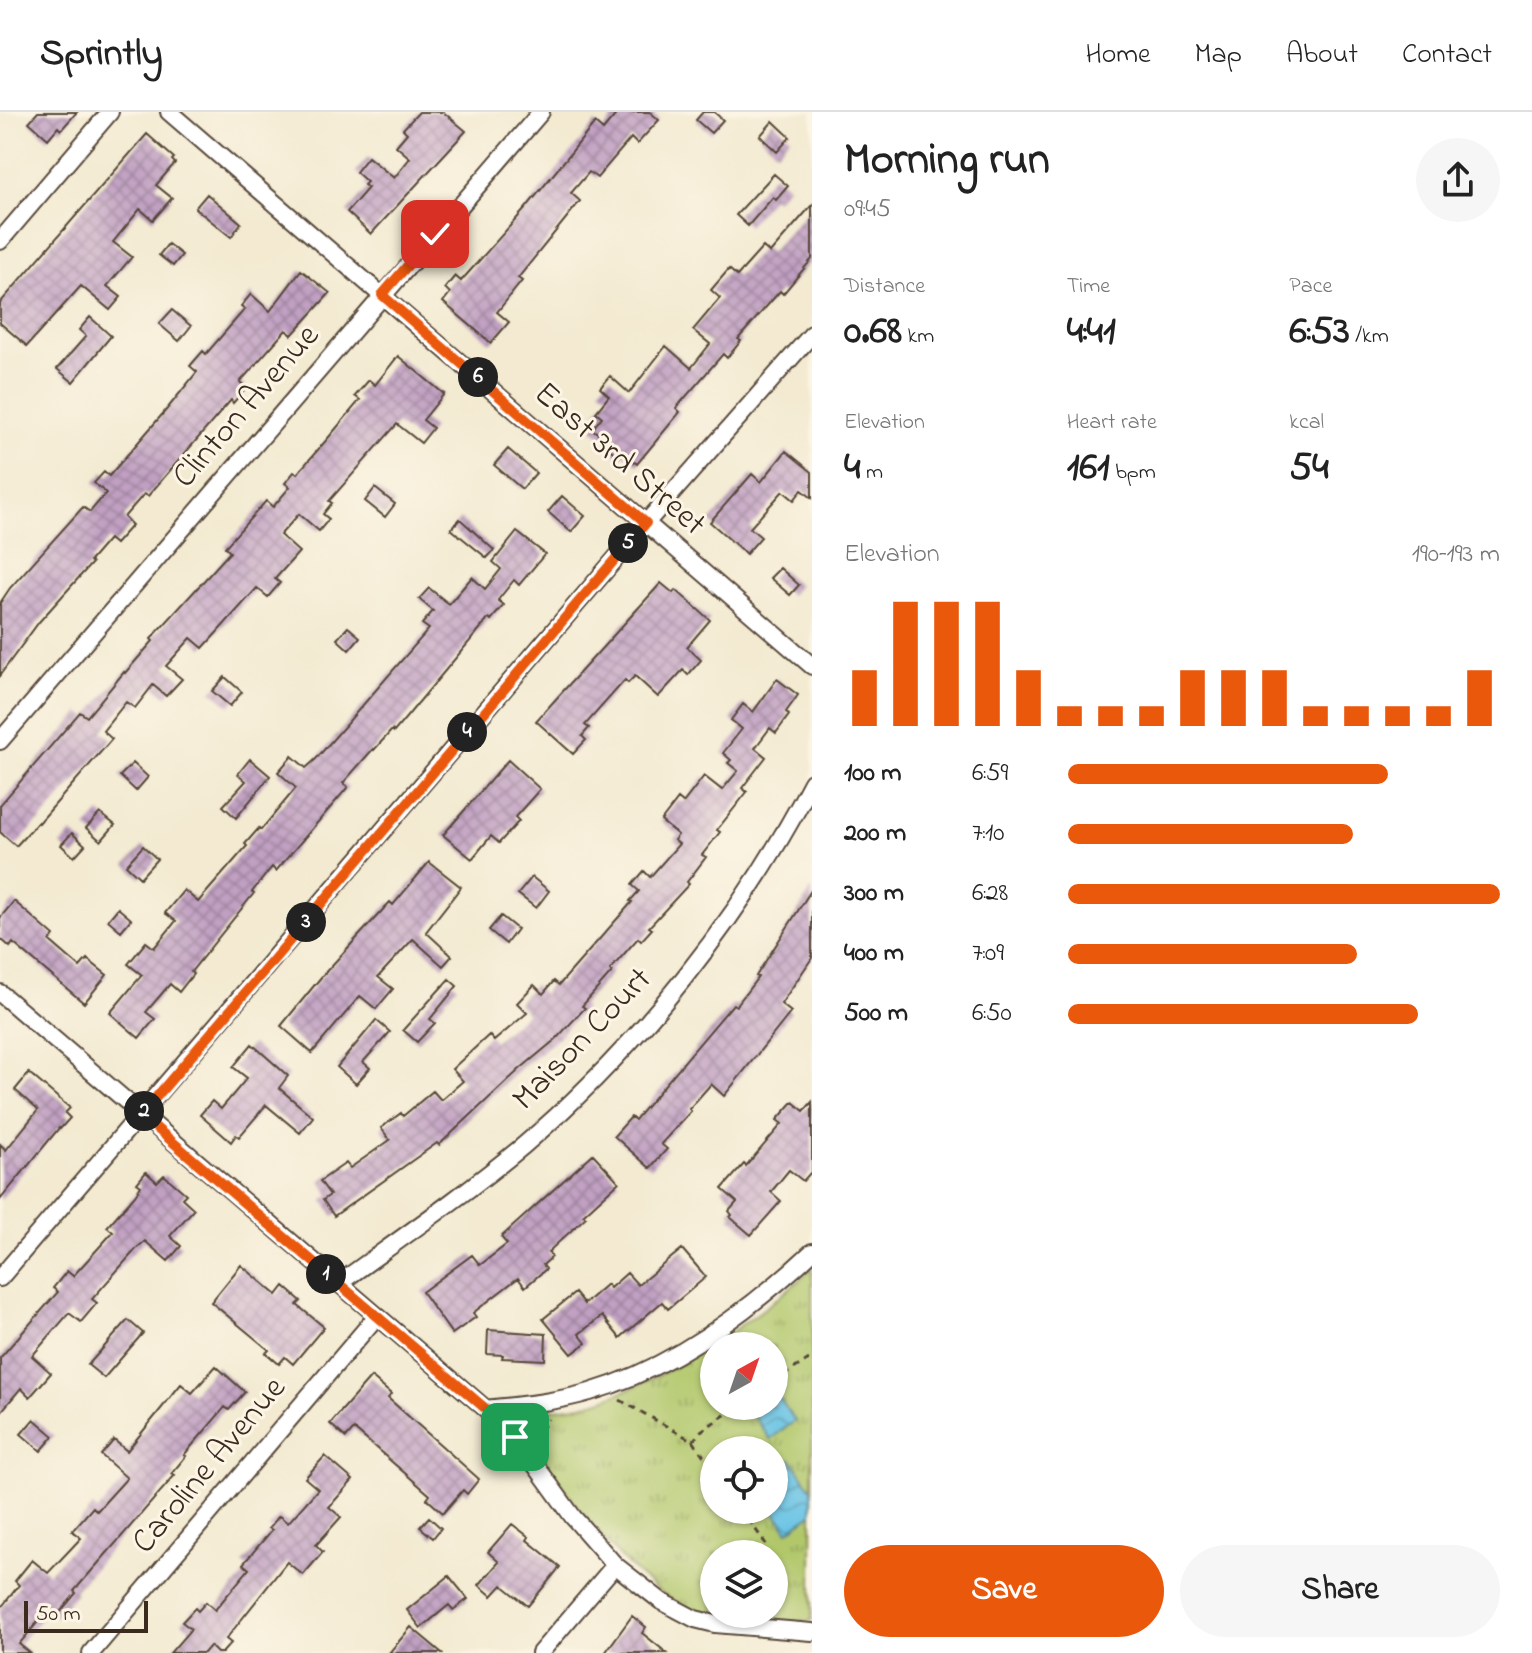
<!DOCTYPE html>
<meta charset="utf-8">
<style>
:root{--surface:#fff;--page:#f6f6f6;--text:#222;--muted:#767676;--line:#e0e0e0;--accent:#ea580c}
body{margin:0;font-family:"Indie Flower",sans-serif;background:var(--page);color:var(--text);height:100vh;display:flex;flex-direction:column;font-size:30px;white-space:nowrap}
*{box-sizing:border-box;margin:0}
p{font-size:26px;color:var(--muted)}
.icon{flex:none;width:44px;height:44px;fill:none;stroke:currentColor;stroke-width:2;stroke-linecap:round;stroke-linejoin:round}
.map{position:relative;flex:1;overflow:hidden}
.side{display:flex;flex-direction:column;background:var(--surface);width:720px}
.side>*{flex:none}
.needle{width:52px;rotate:40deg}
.buttons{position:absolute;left:700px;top:1220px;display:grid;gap:16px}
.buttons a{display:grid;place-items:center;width:88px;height:88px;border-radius:50%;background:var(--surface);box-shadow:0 2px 6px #0004;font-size:40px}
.scale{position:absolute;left:24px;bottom:20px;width:124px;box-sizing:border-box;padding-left:8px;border:4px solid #3b2a1e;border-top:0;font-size:22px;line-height:28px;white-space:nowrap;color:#3b2a1e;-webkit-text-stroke:6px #fcf5e5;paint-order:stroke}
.pin{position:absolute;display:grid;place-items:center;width:68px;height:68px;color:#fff;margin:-34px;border-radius:16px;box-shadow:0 4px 12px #0006}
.km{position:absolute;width:40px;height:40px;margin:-20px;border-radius:50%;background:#222;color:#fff;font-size:22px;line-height:40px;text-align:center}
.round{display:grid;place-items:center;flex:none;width:84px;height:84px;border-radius:42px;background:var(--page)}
.overview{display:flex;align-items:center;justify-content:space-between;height:136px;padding:0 32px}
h1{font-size:44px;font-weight:700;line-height:60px}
.figures{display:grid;grid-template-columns:repeat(3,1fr);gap:12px;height:136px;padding:8px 32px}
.figures div{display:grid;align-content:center}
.figures b{font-size:40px;font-weight:700}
.figures small{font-size:22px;font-weight:400}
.figures p{font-size:22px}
.chart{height:224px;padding:16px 32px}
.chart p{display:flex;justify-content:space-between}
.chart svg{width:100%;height:144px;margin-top:8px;stroke:var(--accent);stroke-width:6}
.action{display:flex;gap:16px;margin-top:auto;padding:16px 32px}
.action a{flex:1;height:92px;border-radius:48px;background:var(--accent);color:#fff;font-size:32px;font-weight:700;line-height:92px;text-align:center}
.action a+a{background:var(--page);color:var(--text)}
ul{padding:0 32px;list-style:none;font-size:26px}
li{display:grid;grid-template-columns:128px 96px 1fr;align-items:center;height:60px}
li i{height:20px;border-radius:10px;background:var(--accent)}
header{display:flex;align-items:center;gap:48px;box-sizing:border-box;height:112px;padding:0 40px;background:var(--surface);border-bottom:2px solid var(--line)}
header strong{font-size:38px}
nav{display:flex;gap:44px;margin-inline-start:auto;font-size:28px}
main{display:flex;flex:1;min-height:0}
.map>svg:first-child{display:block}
</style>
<header>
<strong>Sprintly</strong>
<nav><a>Home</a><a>Map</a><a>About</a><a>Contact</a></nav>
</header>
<main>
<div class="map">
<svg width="812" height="1541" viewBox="0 0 812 1541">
<defs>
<pattern id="park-tufts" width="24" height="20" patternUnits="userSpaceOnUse" patternTransform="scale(2)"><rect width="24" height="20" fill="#b1c76b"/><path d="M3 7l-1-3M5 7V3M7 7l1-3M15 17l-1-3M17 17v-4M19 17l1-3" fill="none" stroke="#91a257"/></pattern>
<pattern id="water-waves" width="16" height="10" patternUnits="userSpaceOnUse" patternTransform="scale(2)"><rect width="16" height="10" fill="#67c3e5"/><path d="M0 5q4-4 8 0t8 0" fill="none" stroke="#569fb9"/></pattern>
<pattern id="building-cross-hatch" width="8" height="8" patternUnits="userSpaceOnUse" patternTransform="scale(2)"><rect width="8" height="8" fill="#c1a0c3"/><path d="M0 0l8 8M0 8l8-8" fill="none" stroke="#9e839e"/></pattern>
</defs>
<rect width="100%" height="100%" fill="#fcf5e5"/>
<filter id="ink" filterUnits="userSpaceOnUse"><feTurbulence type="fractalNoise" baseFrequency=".0125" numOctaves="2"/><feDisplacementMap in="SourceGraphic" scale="16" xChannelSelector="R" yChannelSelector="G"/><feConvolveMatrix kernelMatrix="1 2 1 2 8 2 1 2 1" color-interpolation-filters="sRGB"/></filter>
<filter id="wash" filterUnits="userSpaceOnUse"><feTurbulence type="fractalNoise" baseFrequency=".006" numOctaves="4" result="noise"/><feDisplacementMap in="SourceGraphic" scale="32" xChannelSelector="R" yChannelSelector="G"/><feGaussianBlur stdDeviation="1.8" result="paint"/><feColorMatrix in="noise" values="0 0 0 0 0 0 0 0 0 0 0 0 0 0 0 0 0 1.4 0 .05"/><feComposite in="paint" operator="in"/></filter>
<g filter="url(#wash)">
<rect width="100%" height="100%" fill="#f3ead1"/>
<path fill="url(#park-tufts)" stroke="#767844" stroke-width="2" fill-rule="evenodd" d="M812,1156V1508C794,1512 775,1510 757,1508C745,1508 732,1508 720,1506C633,1488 581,1395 531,1330L526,1318L528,1309C541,1295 568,1297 586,1292C600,1289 614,1283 627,1278C684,1255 768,1199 812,1156ZM714,1234H774V1294H714ZM714,1338H774V1398H714ZM714,1442H774V1502H714Z"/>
<path fill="url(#water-waves)" stroke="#517682" stroke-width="2" d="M777,1283L795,1309L770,1327L752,1301L762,1294H774V1285Z
M791,1347L812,1377V1402L788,1419L773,1398L774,1360Z"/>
<g id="blocks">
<path fill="url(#building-cross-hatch)" d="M38,0H77L61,18L58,15L48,27L29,10Z
M419,0H443L466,19L371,122L347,100L368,76L364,73L367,70L356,60L368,45L394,66L410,46L396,34L407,21L403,17Z
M618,0H650L659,8L637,32L631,26L597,66L589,60L571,81L580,89L518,166L522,169L497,200L509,210L491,231L443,190L450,181L445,176L455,164L461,169L526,96L595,11L603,18Z
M703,0H714L723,8L711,21L696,8Z
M773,9L790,25L777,40L760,24Z
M147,22L174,46L172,48L175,51L156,73L172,86L153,108L140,97L113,130L132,145L107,174L121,185L110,198L81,174L27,234L0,211V191Z
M774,62L788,74L776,88L773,85L748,114L736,103Z
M207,82L241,111L231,125L195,96Z
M812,93V147L783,182L780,179L738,227L741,229L727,246L723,242L676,296L680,300L637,352L623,340L619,345L605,333L608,329L592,317L602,305L596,300L609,284L600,276L610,264L629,281L666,234L691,256L710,232L693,218L720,186L711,178L729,157L737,164L763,135L770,141Z
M168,132L182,143L173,154L159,143Z
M301,158L330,181L292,223L286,218L240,270L246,276L233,291L231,288L148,384L144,382L124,405L132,413L115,432L109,427L90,449L92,451L39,510L0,563V491L10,476L83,395L90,400L106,381L94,371L104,360L109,364L167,297L197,260L190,254L203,239L206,242L245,197L241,194L251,182L270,199Z
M172,198L191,214L179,229L159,212Z
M90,205L111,224L73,270L57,257L86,224L79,218Z
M398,244L444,282L423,308L433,316L421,331L397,312L329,389L332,391L323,402L329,407L319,419L299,402L280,423L299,440L275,467L280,471L268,485L257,476L203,536L191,526L166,554L182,567L166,584L153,573L135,596L126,590L103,619L112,627L39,711L38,710L16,734L0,720V693L80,600L87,605L124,560L125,561L153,529L151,527L230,440L225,435L266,389L273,395L290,375L285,371L294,360L297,362L329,325L360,288L355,284L369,268L375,273Z
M508,337L536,361L522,377L494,353Z
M786,339L812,360V386L802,378L794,388L783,379L750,416L761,425L746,442L710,410L752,362L761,370Z
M375,376L395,392L385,405L365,389Z
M562,384L585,404L571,420L548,400Z
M460,407L494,438L487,446L451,417Z
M517,420L545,442L519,473L514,468L498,488L504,493L491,508L489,506L394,620L392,618L374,638L373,637L343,671L348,675L276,759L272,755L252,780L254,781L191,860L193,862L179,880L170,872L146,900L155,907L139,926L110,901L142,863L128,852L146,830L154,836L176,809L165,801L184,778L198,790L247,734L245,732L259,716L261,718L296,676L278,660L292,644L306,656L316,647L429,517L422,512L433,499L419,487L429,476L449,492L472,465L485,477L501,457L493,450Z
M780,456L799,473L790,483L770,466Z
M661,471L673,481L676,478L710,508L687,535L701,548L688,563L683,558L658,585L635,564L628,571L625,568L585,613L589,616L582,624L586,628L573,642L536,609Z
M348,515L360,525L349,538L337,527Z
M225,565L242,580L230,594L212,579Z
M777,567L798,583L786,600L789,603L776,621L770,616L755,636L766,645L742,676L747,680L717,718L720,720L702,743L706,745L687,770L689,772L649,815L652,817L641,829L638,826L610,858L612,860L582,894L585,896L556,927L520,957L439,1033L437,1031L334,1104L323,1088L330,1083L320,1069L346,1051L350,1056L390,1028L381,1016L401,1001L403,1004L433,979L441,988L463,969L452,957L489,923L494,929L527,901L517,891L534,873L543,882L554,869L559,873L632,790L630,789L639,779L632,773L644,759L650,765L679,732L674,728L678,723L661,709L678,687L683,691L704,664L722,678L738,659L728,651L731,648L723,641L742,617L731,608L743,592L753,600Z
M250,647L270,664L236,706L223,694L246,669L238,662Z
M508,648L540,677L515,705L519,709L499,731L491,724L472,747L443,723Z
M133,651L148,665L136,679L120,664Z
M100,701L115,713L101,729L86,716Z
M72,721L85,733L74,745L61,733Z
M143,734L157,747L140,766L126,753Z
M429,750L461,775L426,820L452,844L443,854L413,827L378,865L393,877L376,897L360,884L312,941L281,914L322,864L390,790L393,793Z
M532,765L549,779L536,796L518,782Z
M812,777V846L781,892L791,900L724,984L711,972L689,997L691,999L661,1032L667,1037L650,1056L614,1024L631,1005L635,1008L733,892L736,894L758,865L756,864Z
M14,789L54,824L50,829L80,855L87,847L107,863L84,891L13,831L10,835L0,826V806Z
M118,796L131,807L121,819L108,808Z
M501,804L517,817L506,832L489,818Z
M449,867L457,874L430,907L435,911L417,930L403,918Z
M376,908L390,920L363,950L370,956L356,972L337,955Z
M252,932L288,964L279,976L313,1005L300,1021L266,993L239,1025L236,1023L231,1030L200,1003L212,989L221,997L247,966L233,955Z
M29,961L70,996L65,1001L70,1006L60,1017L59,1016L0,1088V1032L6,1038L38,998L15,978Z
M793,990L804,999L812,990V1059L803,1069L789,1058L771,1080L781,1089L751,1123L730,1105L732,1103L729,1099L737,1090L722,1077L744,1052L746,1054L782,1012L777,1008Z
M593,1042L619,1070L583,1103L586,1105L548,1140L552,1145L543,1153L546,1157L525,1175L518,1166L473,1201L476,1205L452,1222L422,1180L472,1143L480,1153L507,1132L501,1125Z
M146,1060L157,1070L164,1063L186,1082L182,1086L194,1097L170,1124L181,1134L168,1149L145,1129L137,1136L92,1187L97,1191L81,1210L69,1201L32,1244L51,1261L30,1285L21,1276L0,1301V1246L58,1180L53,1176L67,1159L73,1164L113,1120L107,1115L135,1083L141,1074L137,1071Z
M682,1137L706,1165L668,1197L662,1190L620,1226L602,1204L579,1222L586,1231L572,1242L543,1207L575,1181L584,1192L607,1172L610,1176L627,1161L638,1173Z
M241,1153L277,1183L284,1174L301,1189L297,1193L324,1215L293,1252L285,1245L279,1252L266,1241L269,1238L211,1190Z
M128,1208L143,1221L104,1266L88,1253Z
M488,1218L546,1222L545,1248L502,1246L503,1243L487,1242Z
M216,1254L245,1280L229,1298L225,1295L184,1343L186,1344L172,1361L175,1363L74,1479L76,1481L56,1505L48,1498L19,1532L30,1541H0V1497L19,1473L15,1469L32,1448L48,1461L81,1426L72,1419L93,1395L97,1399L127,1366L101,1343L114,1328L127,1339L181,1272L192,1281Z
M371,1265L391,1282L388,1286L479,1367L467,1382L463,1378L443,1401L427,1387L430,1383L354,1317L346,1326L330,1312Z
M34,1307L54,1324L41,1339L21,1322Z
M325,1344L353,1368L329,1395L341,1405L316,1433L323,1440L303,1463L287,1450L226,1527L231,1531L222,1541H217L210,1534L204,1541H170L191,1517L182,1510L195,1496L198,1499L206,1490L215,1498L249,1457L243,1452L272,1418L269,1416L279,1404L288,1411L318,1377L305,1366Z
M429,1405L441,1416L433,1426L420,1415Z
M512,1412L529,1425L527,1428L560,1455L528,1494L502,1473L492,1484L479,1473L499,1450L488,1440Z
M449,1464L468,1487L453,1498L449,1493L421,1516L407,1498Z
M632,1504L646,1515L642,1521L667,1541H605Z
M411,1515L442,1541H389Z"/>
</g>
</g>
<g filter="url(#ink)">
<use href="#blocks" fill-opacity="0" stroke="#574739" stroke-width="2"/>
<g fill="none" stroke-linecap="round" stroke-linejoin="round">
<defs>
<path id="minor" d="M169,0L812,554
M0,129L110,0
M0,629L541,0
M0,881L486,1297L515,1325L573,1405L615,1453L661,1489L695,1507L715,1512L812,1520
M0,1166L646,411L812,222
M338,1172C400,1127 464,1083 523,1034C637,937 743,803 812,670
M486,1297C521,1293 556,1290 590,1280C673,1256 750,1198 812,1140
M91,1541L376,1205
M540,1541L615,1453"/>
</defs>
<use href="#minor" stroke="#574739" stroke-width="20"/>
<path stroke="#574739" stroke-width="3" stroke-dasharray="6 6" stroke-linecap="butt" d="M774,1270L809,1247
M620,1288L693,1329L714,1358
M535,1328L548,1307
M693,1329L701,1319L738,1294
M742,1398L768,1435"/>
<use href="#minor" stroke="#fff" stroke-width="16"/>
</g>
</g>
<g fill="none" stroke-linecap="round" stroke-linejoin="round" filter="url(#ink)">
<defs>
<path id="route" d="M435,122L382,183L646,411L141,1003L486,1297L515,1325"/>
</defs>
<use href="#route" stroke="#fff" stroke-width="16"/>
<use href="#route" stroke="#ea580c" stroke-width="10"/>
</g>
<g text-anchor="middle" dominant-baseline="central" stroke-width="6" stroke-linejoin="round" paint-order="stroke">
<g font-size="34" fill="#3b2a1e" stroke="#fcf5e5">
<text transform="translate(247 295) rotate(-49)">Clinton Avenue</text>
<text transform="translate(619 348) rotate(41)">East 3rd Street</text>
<text transform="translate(583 928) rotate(-46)">Maison Court</text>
<text transform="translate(210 1354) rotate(-50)">Caroline Avenue</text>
</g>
</g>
</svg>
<div class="buttons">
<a><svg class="needle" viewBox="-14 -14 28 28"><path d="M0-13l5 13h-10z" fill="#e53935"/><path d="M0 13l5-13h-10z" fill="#767676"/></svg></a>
<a><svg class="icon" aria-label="locate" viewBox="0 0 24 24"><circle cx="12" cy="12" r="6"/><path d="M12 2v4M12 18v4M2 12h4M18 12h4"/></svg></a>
<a><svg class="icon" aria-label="layers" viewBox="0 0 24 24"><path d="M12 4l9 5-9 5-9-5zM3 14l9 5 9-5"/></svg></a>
</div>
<div class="scale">50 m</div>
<div class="pin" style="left:515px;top:1325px;background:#1e9e55"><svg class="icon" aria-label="arrive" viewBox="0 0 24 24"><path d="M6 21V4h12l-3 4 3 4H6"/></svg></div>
<div class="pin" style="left:435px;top:122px;background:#d93025"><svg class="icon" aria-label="check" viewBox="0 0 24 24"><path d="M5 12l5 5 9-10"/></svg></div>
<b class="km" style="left:326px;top:1162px">1</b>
<b class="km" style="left:144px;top:999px">2</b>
<b class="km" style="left:306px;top:810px">3</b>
<b class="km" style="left:467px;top:620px">4</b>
<b class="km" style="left:628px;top:431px">5</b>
<b class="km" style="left:478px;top:265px">6</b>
</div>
<section class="side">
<div class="overview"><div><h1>Morning run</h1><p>09:45</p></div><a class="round"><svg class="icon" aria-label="share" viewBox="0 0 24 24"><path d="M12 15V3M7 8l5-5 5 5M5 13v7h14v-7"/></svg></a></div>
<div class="figures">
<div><p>Distance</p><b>0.68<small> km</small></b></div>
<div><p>Time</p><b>4:41</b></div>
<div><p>Pace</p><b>6:53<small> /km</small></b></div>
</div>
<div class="figures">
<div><p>Elevation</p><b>4<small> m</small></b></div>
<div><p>Heart rate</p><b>161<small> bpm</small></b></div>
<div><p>kcal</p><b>54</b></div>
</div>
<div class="chart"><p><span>Elevation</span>190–193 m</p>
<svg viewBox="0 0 160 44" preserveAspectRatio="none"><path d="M5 44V27M15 44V6M25 44V6M35 44V6M45 44V27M55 44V38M65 44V38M75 44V38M85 44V27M95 44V27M105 44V27M115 44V38M125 44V38M135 44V38M145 44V38M155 44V27"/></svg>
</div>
<ul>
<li><b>100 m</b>6:59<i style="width:74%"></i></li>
<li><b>200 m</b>7:10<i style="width:66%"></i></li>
<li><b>300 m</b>6:28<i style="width:100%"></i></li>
<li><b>400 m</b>7:09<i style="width:67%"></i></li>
<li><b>500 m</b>6:50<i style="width:81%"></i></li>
</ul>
<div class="action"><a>Save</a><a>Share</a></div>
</section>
</main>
